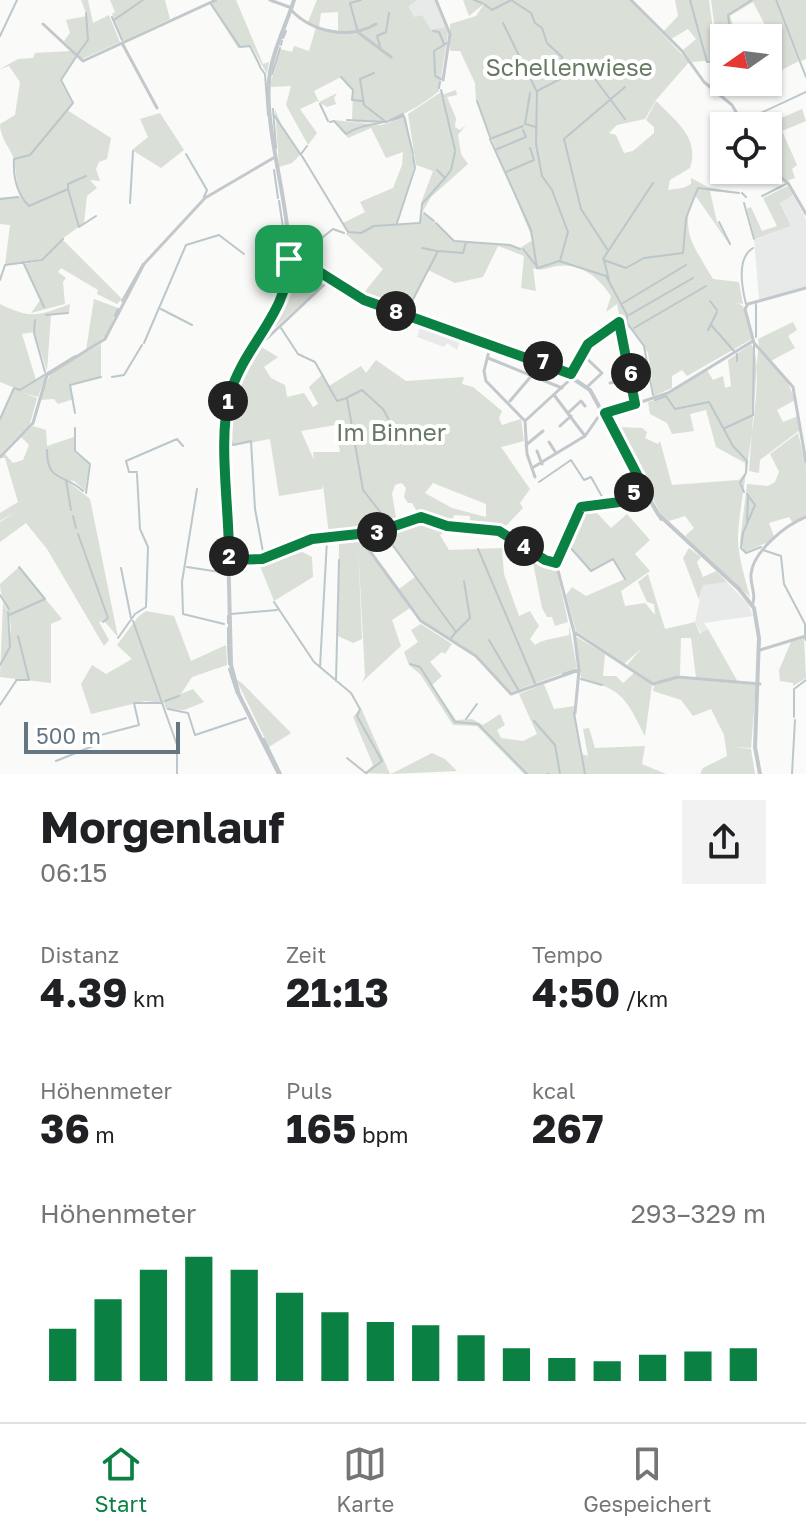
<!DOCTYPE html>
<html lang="de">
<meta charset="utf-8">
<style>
:root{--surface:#fff;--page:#f2f2f2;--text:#202124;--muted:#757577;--line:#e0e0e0;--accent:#0b8043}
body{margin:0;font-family:"Golos Text",sans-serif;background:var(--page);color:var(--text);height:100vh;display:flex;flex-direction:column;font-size:30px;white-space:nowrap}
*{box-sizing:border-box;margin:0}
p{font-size:26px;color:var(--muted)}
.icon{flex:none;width:44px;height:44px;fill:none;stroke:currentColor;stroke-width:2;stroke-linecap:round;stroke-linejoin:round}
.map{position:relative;height:774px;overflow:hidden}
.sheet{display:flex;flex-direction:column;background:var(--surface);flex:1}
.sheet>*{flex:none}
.needle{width:52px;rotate:256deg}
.controls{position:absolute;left:710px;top:24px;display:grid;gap:16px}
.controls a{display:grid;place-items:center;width:72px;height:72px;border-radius:0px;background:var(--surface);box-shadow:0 2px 6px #0004;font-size:40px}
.scale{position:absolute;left:24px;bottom:20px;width:156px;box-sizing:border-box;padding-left:8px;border:4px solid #657683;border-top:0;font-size:22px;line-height:28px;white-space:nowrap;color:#657683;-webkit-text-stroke:6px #fff;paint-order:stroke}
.pin{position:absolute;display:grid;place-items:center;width:68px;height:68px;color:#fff;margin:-34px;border-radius:16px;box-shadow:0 4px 12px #0006}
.km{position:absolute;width:40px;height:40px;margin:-20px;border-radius:50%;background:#222;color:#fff;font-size:22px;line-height:40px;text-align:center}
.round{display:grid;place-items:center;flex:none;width:84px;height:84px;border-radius:0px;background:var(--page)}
.head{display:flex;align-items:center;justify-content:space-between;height:136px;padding:0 40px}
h1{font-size:44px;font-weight:700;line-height:60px}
.metrics{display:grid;grid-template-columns:repeat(3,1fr);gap:12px;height:136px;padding:8px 40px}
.metrics div{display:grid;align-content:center}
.metrics b{font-size:40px;font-weight:700}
.metrics small{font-size:22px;font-weight:400}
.metrics p{font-size:22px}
.chart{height:224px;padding:16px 40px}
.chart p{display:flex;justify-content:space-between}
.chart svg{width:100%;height:144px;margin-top:8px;stroke:var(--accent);stroke-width:6}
.tabs{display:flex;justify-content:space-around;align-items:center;height:112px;border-top:2px solid var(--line);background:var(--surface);font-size:22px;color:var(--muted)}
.tabs a{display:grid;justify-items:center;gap:4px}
.tabs .active{color:var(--accent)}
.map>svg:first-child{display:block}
</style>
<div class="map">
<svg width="806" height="774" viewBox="0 0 806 774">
<rect width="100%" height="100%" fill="#fafaf8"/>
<path fill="#e8e9e9" d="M417,0H435L446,27L431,31L422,15L414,18L409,5Z
M793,195L806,219V287L759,299L754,240L791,226L780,202Z
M422,322L462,336L457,350L447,343L444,347L417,337Z
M713,582H727L748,604L753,616L704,623L708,629L702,635L695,622L703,585Z"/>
<path fill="#dadfd7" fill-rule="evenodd" d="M81,0H88L93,23L109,15L120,42L82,59L64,41L70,33L66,20L87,16Z
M110,0H142L135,6L145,0H165L170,19L123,41L112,14L115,12Z
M219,0H236L263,64L269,62L267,74L251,45L238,48L210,4Z
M317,0H417L409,6L414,17L422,15L431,30L446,27L448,34L439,91C414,111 384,128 352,121L353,90L341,77L314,91L319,102L337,93L334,98L336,104L327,107L317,101L300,109L317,133L308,145L286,105L291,86L271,87V82L280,49L292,52L294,46L309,51L316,27L338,31V12L321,13L319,27L308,22Z
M463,0H630L689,62L656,100L645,119L617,125L609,133L616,135L624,153L633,151L654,133V127L646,120L656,101C676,121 700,138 690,168L670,180L668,190C677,188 681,190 691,184V178L708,187L739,193L710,191L717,222L732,248L695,195C678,230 695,248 713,279L739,282L743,304L737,303L743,306L752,339L687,376L682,370L672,376V388L654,396L648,353L631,328L622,330L617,304L606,312L611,296C600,279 581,262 558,266C548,267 543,272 533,268L536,291L521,288L524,256L498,246L483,277L455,283L428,270L406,312L362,295L383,269L346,234L348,231L343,223L365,212L360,202L393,188L402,165L403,152L386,158L371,128L348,138L334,120L381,125L406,117L414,167L397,225L419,224L422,214H426L454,242L507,244L520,248L533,240L476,100L475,83L460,51H450V24L476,16L484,4L469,16Z
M675,0H709L717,60L692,62L683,50L696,39L688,29L671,39L663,32L678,16Z
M711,0H775L799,61L768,77L766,38L770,35L753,2L730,16L737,38L721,35L724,60H719Z
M776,0H806V59L801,61Z
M72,51L76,56L60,81L72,103L67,110L111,138L107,159L99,162L96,169L100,181L90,180L97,188L87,196L84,223L62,239L122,299L117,304L97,294L98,290L61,268L58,272L66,278L63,282L65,304L31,313L41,299L24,264L42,261L50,252L42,259L5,265L10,225L0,224V198L19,196L26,202C15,190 17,174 14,160C11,148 0,139 0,124L15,115L20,82L9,66L0,69L18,59L33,58L35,53Z
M456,90L457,95L447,97L456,118L455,127L460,130L466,125L458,135L461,154L468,164L431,197L422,213L421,203L433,171L416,165L408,114L441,92L442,95Z
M275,109L283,129L301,154L292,163L279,167Z
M802,109L806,121L782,131L797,165L792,169L795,178L786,181L768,167V126H763Z
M160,113L184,150L161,168L132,150L148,137L140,119Z
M788,186L793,195L780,203L791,226L755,239L747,209L751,207L762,231L777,226L763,198Z
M296,263L327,281L260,341L282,305L291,267Z
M94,299L118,308L106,336L86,350Z
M0,304C32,320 40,315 70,304L69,313L51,315L47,371L34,332L22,334L36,380L46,375L38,397L23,393L37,398L30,424L0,454V420L14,389L20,390L0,382Z
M793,322L797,330L788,336L795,348L771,361L759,347L758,339Z
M101,344V377L69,385L74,399L58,404L54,399L39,400L51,372Z
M751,344C770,369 737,504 738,541C739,560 745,578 750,597L685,536L694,528L685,516L669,521L660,513L617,427L642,428L647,432L645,438L658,444L660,441L672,485L739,480L745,473V463L716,447L706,410L690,414L694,431L672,434L667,423L650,414L648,402L666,396L707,370L713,380L723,376L725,388L731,386L728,360Z
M258,345L278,357L264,367L271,378L285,385L287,397L304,393L313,407L318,404L309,387L323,374L329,386L361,366L366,373L376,360L406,381L464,377L462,384L473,387L502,411L499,418L502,425L521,419L524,441L501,447L530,489L520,503L523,508L503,529L470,527V516L454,515L453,519H447V524L441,522L452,527L440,535L449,550L502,548L504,574L519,616L530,611L539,626L530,639L535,645C543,639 558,638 569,635V625L577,668L511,692L477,655L424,622L399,589L415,577L381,530L329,535L323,485L322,489L279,496L270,439L228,447C225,406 238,380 258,345ZM335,425L340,452H313L314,460L301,431ZM402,483L406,488L404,497L408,503H412L420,517L431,518L397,523L392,494L395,485ZM433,483L486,504V517L452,508L425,493Z
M758,350L787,380L795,400L777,410L783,422L798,416L800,430L760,460L759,473L749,471Z
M33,426L46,430L47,446L74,437V452L89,464L85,491L74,481L66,480L90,499L118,637L104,621L99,622L109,640L104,646L47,549L26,523L0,542V522L17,511L0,521V513L18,502L5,458H0L4,453L13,463L23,460L29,445L21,437Z
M798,433L806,466V516L792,522L789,517L769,523L775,539L745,552L740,542L747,484L768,486L775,482L779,472L770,454Z
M584,506H596V512L611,528L627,514L650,540L635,554L650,571L621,591L625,606L645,603L655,615L654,604L647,602L638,582L648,574L665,629L695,622L700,634L708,629L738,682L696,678L691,638H681L680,675L655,684L627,665L642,648L624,664L576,631L566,595L572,587L586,596L625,579L613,559L591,571L566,544Z
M357,536L410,608L392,620L401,646L362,682L365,676L358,544L362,639L353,643L338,636L339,544L328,543L329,538Z
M293,547L312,557L313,577L274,601L258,561Z
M689,548L701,557L697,562L703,577L716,571L727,582L703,585L699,600L683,558Z
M531,553L556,567L568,622L555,626L552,617H547L542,608Z
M19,567L62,619L51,624V683L0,677L3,602L7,611L9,639C16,618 0,603 0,584Z
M146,611L174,616L191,661L226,645L227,665L192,677L181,694L193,689L204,702L184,710L166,709L164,703L145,701L91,714L81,684L92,665L106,674L132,659L117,645L138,617Z
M421,624L452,644L445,654L442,652L430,662L442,676L432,685L456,720L472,719L483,725L500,714L505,725L497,730L501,738L523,741L537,734L519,694L544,684L554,709L574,706L581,758L582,754L588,756L583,729L589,728L595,748L645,746L642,764L666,774H524L477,726L453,725L420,674L409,665L404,652L418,642L411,630Z
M575,636L605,654L603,676H616L623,683L634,673L652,685L645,736C625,697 624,691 581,678Z
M804,638L806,678L793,686V683L780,681L779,670L791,642Z
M678,678L756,685L751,748L733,747L751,749L755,774H700L703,768L727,756L724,735L711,709L693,716L681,700L653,691L654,685Z
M236,679L243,684L291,733L269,747Z
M361,708L390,774L365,773L373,765L353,717Z
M432,753L445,759L457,771L391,774Z"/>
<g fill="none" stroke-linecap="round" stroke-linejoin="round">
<path stroke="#bbc7cb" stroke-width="2" d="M474,0L482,3
M690,0L707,62L717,61
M776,0L806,77
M211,4L240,47L250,46L260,66
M484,4L492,10L511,0L531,13L535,23L542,28L547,43L562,57L561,69L566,76L537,91L536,144L542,176L552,190L568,232L560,261
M112,17L122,40
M114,20L143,0
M503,23L536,90
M357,29L350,3L361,0
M433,31L439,32L444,44
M0,36L17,0
M283,38L286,31
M731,38L728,15L752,0
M281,45L282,41
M381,50L377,36L386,32L389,13
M77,55L88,40L86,13
M76,57L61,80L73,103L30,155L14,159C13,177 17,194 29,206L68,189L79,227L96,216
M719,61H724
M260,67L265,74L268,115
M589,71L625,119
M374,73L360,79L364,105L386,122L403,114
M272,74L280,48
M435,74L434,51L447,43
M435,76L441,79
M341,77L353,90L352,100L363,101
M439,88L440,82
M441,90L443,97
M530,93L525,124L536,127
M443,99L455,150
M477,101L490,137
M320,104L328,121
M273,109L276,148
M274,115L301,155
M347,120L386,122
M330,122L334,121L346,134C364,122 384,125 404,116L413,154
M750,126L748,119L806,92
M523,130L526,137L495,150L531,230L537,268
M495,150L490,139L523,126
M186,154L207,190L204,197
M301,154L307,146
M302,156L348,232L361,233L374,226L420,223L422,204L445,178L437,170
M274,170L278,198
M506,172L534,160L530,148
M445,178L451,170L455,152
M68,189V184L86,176
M742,193L746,197
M762,196L786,184
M0,199L18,197
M279,201L283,227
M130,203L133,151
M744,203L754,239
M424,213L434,221
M719,222L730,244
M397,223L415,168L413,156
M436,223L454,241L510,245L520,249
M283,230L284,241
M285,244L286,270
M422,248L437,251
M292,249L297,254
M523,249L538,268L559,261L606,276L627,315
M607,249L581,209L564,139L625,87
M299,256L333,229L344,233
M302,258L311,264
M603,259L653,183
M23,262L44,307
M314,265L331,277
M334,278L347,287
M0,280L5,265L42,260L63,239
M609,280L604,260L626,268L644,258L683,253L686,218L698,188L739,193
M122,301L143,264
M710,301L717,310
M623,303L686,265
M746,304C742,288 736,258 753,248
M756,304V337
M392,308L399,310
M161,309L192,325
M407,311L438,251L463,253L466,242
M46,315L68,313
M629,315L693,278
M115,316L118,309
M627,316V323L644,346L653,395
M35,320L34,333L45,372
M712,326L734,351
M281,328L298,354L315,362L337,401L347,398L363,490L392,527
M634,328L706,286
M708,330L717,312
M257,340L278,304
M144,343L186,245L219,235L244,254
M737,361V354
M241,366L255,343
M112,377L124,375L142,345
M230,386L239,369
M348,397L362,390L383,409L390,422
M655,400L666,396L675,409L709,402L733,446L747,461L746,473L740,483
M75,413L70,385L101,377
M0,419L14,388L20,390L75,356
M223,420L229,390
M75,428V451L90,464L86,493
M725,428L753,415L754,345
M227,432L233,445L251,441L255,509L264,557
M47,450C47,483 64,473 83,491
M137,472H129L126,461L177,439L183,446
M66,480L71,510
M539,482L571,460L584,480L591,477L605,502
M741,485L744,492
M197,489L182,582L183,614L224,624
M643,490L661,520
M747,494L755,505L743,533L741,548L746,553L761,547
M73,516L76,528
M747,521L748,497
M383,532L456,632L451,638
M78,534L108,618L103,622
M478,549L535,683
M763,550L781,556L784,584L805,624V634
M270,554L305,539L326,535
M187,567L226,573
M121,568L131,618
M559,569L564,550L569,546L591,571L613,559L625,579
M0,595L9,609
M274,602L314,662L351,693L360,709L357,716L382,761L366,773
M231,614L277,610
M9,615L45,599L19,567
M133,621L177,745V774
M228,623V616
M456,632L470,618L464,581
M118,638L135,614L146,607L148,547L140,529L137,474
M805,638L806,640
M489,640L519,691
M228,644V628
M228,646L229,664
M410,664L420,667L455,722L478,724L527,774
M0,665L10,647L8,612
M320,667L327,540
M229,669L237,694
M563,674L575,670
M581,679L602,685
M16,680H29L18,636
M336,681L339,560
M165,701L179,696
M0,705L16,681
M168,709L188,713L195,735L246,718
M574,713L585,774
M794,717V689L806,680
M466,719L477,704
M534,721L555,745L560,774
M264,739L281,774
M347,758L367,774
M56,761L98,744L97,736L139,725L134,703H162
M548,774H549
M792,774L795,720"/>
<path stroke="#c3c8cc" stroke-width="3" d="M270,0L292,8
M436,0L450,34L443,80
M631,0L682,51L704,82L732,105L744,126
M291,10C312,32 349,40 376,24
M43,24L83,61L216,0
M359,33L391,57
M122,43L157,108
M768,168L788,183L806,214
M806,288L748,304L745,309L754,343L793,387L806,462
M258,342L261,344L330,279
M491,343L484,371L486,381L525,421
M583,355L602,373L587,387
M488,358L562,388
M571,374L588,344L619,322L635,404
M610,383L631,379
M554,395L585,436
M510,401L533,374
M569,412L581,401L585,406
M525,421L574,376
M525,421L527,454L535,477
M560,426L571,416
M549,442L556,453
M526,445L543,431
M537,451L542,464
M0,457L33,423L47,375L105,339L144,264L205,198L275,157
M532,468L585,436L599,416L668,393L753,341
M358,535L421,621L476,656L511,694L579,670
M229,560L262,559L312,539L377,532L421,517L447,526L503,532L545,560L556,563
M752,605C757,595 750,585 751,574C753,551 786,525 806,517
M574,632L653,684L678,677L760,684
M760,650L806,636
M575,713L579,670L574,632L556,563L583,505L620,502L643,486"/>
<path stroke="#c3c8cc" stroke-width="4" d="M289,259L302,261L364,300L553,365L590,390L658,514L739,589L754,608L759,638L755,747L760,774
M279,774L239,695L231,665L225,424C227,370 274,337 286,287C300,231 264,143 269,81C271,54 286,26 294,0"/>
</g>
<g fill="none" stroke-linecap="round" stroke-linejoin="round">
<defs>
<path id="route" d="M289,259L302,261L364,300L571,374L588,344L619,322L635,404L605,413L643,486L620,502L581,507L556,563L545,560L499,531L447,526L421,517L377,532L312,539L262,559L229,560C230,512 217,438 230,394C244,345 289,313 289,259Z"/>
</defs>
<use href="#route" stroke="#fff" stroke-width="16"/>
<use href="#route" stroke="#0b8043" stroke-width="10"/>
</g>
<g text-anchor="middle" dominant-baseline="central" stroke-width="8" stroke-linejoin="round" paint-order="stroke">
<g font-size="24" fill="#687a64" stroke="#fff">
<text x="569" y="66">Schellenwiese</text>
<text x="391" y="431">Im Binner</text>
</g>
</g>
</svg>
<div class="controls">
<a><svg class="needle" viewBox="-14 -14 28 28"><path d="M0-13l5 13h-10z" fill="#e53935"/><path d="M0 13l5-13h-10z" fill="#757577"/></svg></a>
<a><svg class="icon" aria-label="locate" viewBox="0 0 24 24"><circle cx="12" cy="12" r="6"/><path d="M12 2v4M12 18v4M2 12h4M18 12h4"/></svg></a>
</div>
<div class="scale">500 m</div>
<div class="pin" style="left:289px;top:259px;background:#1e9e55"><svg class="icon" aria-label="arrive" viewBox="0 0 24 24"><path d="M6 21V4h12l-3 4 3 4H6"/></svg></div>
<b class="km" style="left:228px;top:401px">1</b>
<b class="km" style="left:229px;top:556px">2</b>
<b class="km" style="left:377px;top:532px">3</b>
<b class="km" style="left:524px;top:546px">4</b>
<b class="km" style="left:634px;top:492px">5</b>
<b class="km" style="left:631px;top:373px">6</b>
<b class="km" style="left:543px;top:361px">7</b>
<b class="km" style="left:396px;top:311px">8</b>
</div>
<section class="sheet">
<div class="head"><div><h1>Morgenlauf</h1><p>06:15</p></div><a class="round"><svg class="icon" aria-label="share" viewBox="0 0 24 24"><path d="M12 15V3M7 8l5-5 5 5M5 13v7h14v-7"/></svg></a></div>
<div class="metrics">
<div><p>Distanz</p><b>4.39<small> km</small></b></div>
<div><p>Zeit</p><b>21:13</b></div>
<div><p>Tempo</p><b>4:50<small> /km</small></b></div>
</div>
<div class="metrics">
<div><p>Höhenmeter</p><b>36<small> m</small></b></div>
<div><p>Puls</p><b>165<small> bpm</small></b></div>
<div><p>kcal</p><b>267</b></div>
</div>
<div class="chart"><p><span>Höhenmeter</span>293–329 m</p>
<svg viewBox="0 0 160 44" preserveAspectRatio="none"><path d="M5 44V28M15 44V19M25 44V10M35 44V6M45 44V10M55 44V17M65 44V23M75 44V26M85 44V27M95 44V30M105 44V34M115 44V37M125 44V38M135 44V36M145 44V35M155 44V34"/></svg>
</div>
</section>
<nav class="tabs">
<a class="active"><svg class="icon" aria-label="home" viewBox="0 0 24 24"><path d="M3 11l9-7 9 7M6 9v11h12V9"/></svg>Start</a>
<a><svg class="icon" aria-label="map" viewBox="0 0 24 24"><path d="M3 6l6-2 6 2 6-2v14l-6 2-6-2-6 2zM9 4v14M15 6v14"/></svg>Karte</a>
<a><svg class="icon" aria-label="saved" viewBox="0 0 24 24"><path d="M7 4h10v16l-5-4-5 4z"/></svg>Gespeichert</a>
</nav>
